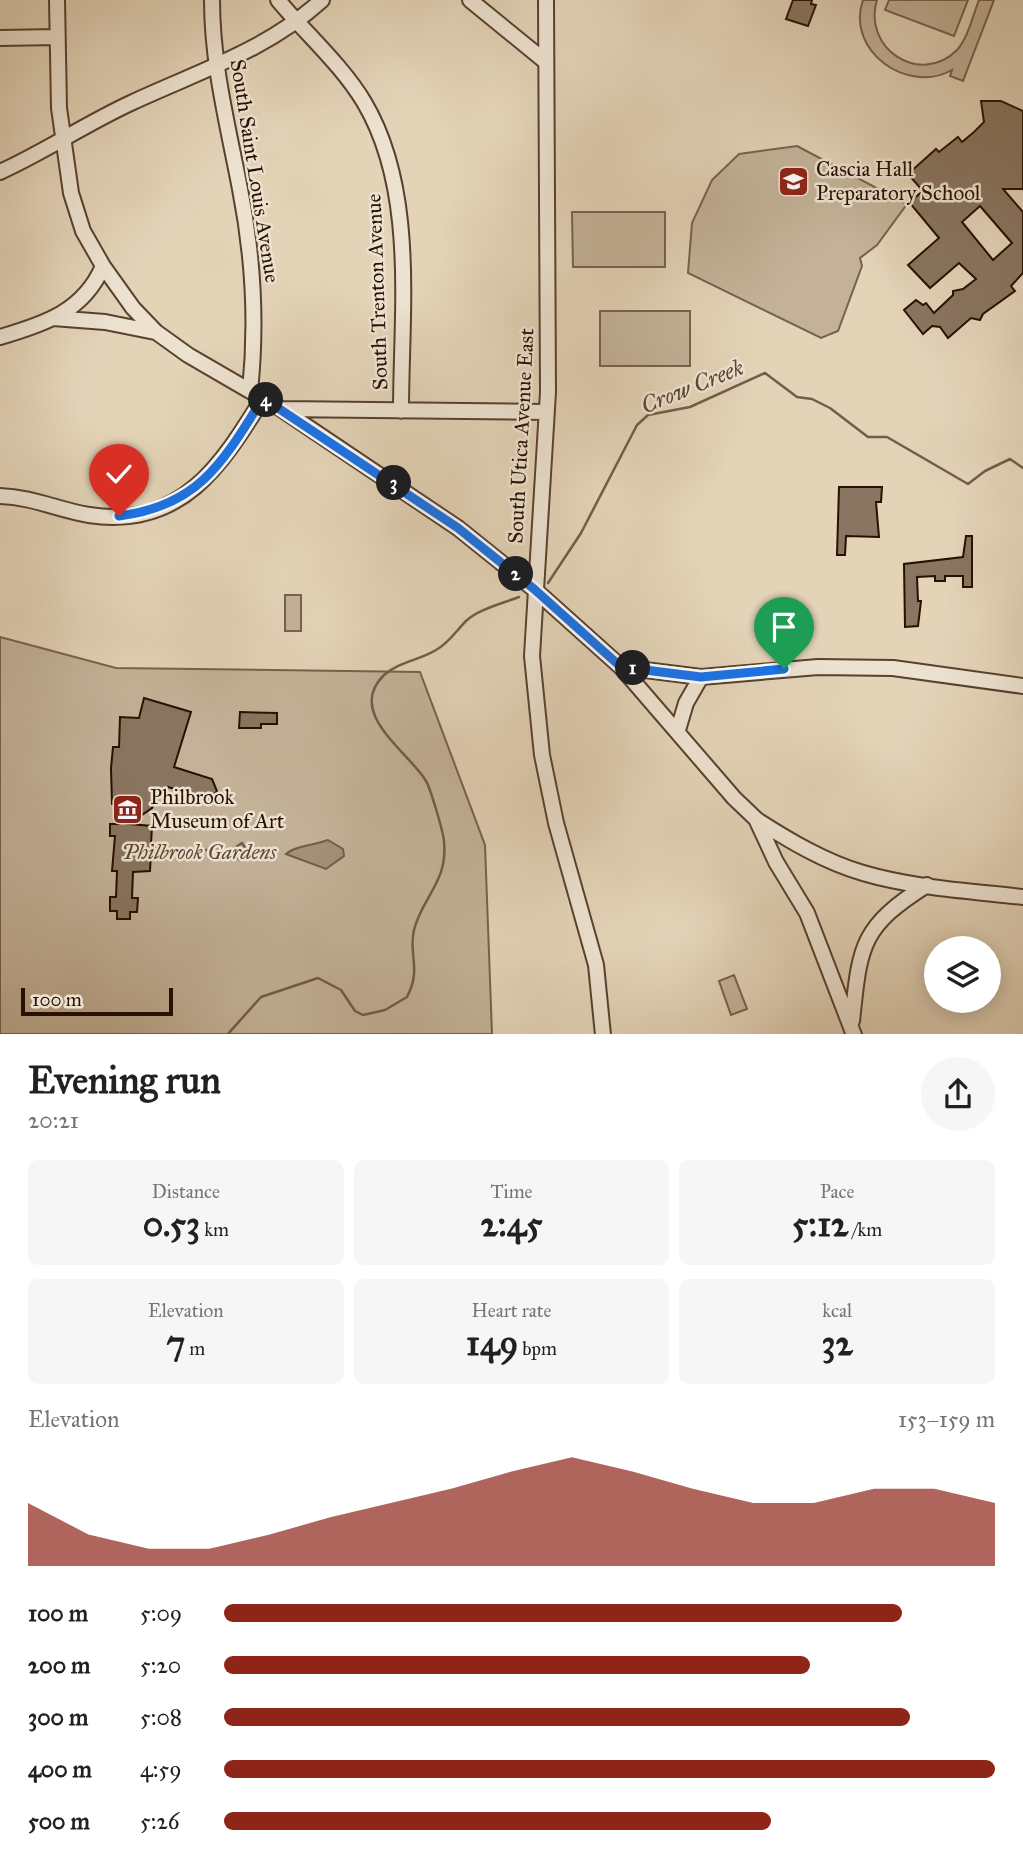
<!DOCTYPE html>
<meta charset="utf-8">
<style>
:root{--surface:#fff;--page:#f6f6f6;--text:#202124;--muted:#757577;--accent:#8f2418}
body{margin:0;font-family:"IM FELL Great Primer",serif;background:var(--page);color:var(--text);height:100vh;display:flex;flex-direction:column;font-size:26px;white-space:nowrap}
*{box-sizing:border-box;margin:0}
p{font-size:23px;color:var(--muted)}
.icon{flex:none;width:38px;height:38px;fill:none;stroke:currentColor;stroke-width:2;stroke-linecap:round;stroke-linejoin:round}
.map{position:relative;height:1034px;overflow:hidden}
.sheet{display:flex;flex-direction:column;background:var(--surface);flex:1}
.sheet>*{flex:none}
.controls{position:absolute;left:924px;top:936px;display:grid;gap:14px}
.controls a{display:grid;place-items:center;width:77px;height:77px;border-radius:50%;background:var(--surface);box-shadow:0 4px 18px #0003;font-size:35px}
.scale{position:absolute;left:21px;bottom:18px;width:152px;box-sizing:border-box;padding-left:7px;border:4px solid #281002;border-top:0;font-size:19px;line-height:24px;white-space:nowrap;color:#281002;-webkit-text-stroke:5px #ede2d0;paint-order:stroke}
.pin{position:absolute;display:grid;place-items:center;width:60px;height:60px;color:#fff;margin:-72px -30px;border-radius:50% 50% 50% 0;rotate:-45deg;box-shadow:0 0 7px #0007}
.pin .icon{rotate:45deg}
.km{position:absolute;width:35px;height:35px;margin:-18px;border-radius:50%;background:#222;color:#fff;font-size:19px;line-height:35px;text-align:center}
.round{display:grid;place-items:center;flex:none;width:74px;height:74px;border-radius:37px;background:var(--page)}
.overview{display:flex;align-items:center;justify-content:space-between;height:119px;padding:0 28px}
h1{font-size:38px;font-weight:800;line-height:52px}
.figures{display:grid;grid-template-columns:repeat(3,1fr);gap:10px;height:119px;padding:7px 28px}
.figures div{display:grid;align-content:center;border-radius:10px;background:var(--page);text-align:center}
.figures b{font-size:35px;font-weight:800}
.figures small{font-size:19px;font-weight:400}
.figures p{font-size:19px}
.chart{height:196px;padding:14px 28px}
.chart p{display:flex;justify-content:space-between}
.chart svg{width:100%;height:126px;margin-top:7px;fill:var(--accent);opacity:.7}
ul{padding:0 28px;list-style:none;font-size:23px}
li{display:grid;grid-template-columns:112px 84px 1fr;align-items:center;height:52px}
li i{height:18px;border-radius:9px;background:var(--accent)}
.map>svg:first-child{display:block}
</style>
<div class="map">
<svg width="1023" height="1035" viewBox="0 0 1023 1035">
<rect width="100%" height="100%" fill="#e3d3b7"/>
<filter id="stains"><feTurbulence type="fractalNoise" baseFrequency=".00286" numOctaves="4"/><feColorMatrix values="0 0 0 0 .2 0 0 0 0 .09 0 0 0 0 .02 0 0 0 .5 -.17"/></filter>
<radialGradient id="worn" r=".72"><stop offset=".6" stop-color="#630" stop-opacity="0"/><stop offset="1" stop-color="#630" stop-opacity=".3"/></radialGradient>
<path fill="#c3b298" stroke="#76614d" stroke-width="2" d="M863,0H877C862,48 920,87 957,50C968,38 973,15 979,0H994L963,81L950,76L952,70C908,95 845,51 863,0Z
M889,0H968L954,36L885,10Z
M797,146L907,204L877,245L860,258L862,266L838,331L821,338L688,273L692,223L712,180L739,154Z
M572,212H665V267H573Z
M600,311H690V366H600Z
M285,595H301V631H285Z
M0,637L116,668L420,672L485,845L492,1034H0Z
M734,975L747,1009L731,1015L719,981Z"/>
<path fill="#a39179" stroke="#725d49" stroke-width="2" d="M328,840L343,849L344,856L326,869L286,854C294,846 315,845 328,840Z"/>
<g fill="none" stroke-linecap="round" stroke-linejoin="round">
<path stroke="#725d49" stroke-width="2.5" d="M548,583L581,533L637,425L648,415L690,407L765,373L797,397L812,399L830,408L868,437H887L968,484L985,471L1010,459L1023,468
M166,849H179
M183,849L199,850
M203,850H219
M227,851L240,860L247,851L242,843L230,851
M227,1035L261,997L318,978L341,990L355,1011L363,1015L385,1010L407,997C422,968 408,955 414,930C422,897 448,882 444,842C444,834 430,787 426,781C409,752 345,713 384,675C398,662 420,660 436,650C449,643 456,631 466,621C478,609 504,603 519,597"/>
</g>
<path fill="#897560" stroke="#281002" stroke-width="2" fill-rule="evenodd" d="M793,0H812L811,4L816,5L808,26L786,19Z
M981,101H1001L1023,111V189H1003L1023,212V273L1011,286L1015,291L983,314L980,320L971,318L948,338L940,327L932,326L923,334L904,310L916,300L923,305L926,303L934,313L953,295V291L963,289L976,279L959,263L930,288L908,265L939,238L909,202L923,191L908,174L936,149L939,152L958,137L962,142L974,132L984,122ZM980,206L1012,243L993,260L962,222Z
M839,487H882L881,502H876L879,537L846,536L845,555H837Z
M966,536H972V587H963V576H945V581H935V576L917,577L918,601H921L918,626L905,627L904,564L963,557Z
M144,698L191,712L174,767L212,779L217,791L212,797L197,800L198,796L168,787L166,793L161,792L156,799L152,808L129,824L152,826L151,844H156V854L151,853L150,871L133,872L132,898H138L137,912H130V919H117V911H110V897H116L117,871H112L115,836H110V824H119V805L112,804L111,768L113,747H119L120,717L139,718Z
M240,712L277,713V724H261V728H239Z"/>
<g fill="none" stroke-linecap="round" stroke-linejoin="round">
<defs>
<path id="minor" d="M57,0L59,108L71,193L83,231L103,266L133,308L156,332L188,355L281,409L458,528L534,589L621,667L734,798L756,819L776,862L807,913L854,1035
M212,0C212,65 228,126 240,189C253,255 257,324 250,391
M278,0C306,34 341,64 364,102C417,191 401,312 401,411
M470,0L546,62
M546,0L548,392L532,656L542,755L556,823L596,965L603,1035
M0,38L57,37
M0,172C46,151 87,123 133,102C200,71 267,50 322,0
M53,318L105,322L155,332
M0,337C45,324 84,311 103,266
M282,409L546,412
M0,496C33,497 58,510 89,515C181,529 221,466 263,398
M621,667L701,677L818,667L893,668L1023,686
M678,730L686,703L701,677
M757,820C790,841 825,862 863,873C914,888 970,891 1023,897
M852,1021C860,946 860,927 927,885"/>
</defs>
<use href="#minor" stroke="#57412f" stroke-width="18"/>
<use href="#minor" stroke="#ede2d0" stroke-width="14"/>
</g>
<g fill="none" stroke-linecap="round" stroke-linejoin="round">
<defs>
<path id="route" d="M119,516C199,506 223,462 263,398L458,528L534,589L621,667L701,677L784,669"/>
</defs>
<use href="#route" stroke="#fff" stroke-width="14"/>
<use href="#route" stroke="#1a73e8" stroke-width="9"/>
</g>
<defs>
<symbol id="school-square" viewBox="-11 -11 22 22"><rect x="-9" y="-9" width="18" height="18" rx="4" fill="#8f2418" stroke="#ede2d0"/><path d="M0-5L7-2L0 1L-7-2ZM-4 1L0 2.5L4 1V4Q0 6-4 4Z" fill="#fff"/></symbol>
<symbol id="museum-square" viewBox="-11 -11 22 22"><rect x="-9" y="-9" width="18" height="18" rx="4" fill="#8f2418" stroke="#ede2d0"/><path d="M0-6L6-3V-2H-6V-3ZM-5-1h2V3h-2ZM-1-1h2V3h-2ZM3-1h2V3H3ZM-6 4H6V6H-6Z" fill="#fff"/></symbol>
</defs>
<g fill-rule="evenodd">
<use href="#school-square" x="776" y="164" width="35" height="35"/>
<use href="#museum-square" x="110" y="792" width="35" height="35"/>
</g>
<g text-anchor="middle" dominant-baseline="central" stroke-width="5" stroke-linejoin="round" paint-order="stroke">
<g font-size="21" fill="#281002" stroke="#ede2d0" text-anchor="start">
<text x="816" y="169">Cascia Hall<tspan x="816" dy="24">Preparatory School</tspan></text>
<text x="150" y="797">Philbrook<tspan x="150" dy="24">Museum of Art</tspan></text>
</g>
<g font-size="21" fill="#281002" stroke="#ede2d0">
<text transform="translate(255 171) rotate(81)">South Saint Louis Avenue</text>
<text transform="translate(377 292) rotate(-92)">South Trenton Avenue</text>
<text transform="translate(521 436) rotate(-87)">South Utica Avenue East</text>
</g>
<g font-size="21" font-style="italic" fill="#5e4936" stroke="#ede2d0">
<text x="199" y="852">Philbrook Gardens</text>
</g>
<g font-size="23" font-style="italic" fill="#594432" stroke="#ede2d0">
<text transform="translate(692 386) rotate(-22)">Crow Creek</text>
</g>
</g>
<rect width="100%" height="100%" filter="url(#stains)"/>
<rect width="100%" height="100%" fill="url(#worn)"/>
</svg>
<div class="controls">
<a><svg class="icon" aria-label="layers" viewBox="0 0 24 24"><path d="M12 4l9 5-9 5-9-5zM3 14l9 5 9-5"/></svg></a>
</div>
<div class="scale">100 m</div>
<div class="pin" style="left:784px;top:669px;background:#1e9e55"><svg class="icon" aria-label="arrive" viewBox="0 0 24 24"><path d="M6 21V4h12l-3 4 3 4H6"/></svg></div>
<div class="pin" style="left:119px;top:516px;background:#d93025"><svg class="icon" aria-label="check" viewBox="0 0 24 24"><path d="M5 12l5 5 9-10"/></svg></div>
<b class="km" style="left:633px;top:668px">1</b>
<b class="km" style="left:516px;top:574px">2</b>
<b class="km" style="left:394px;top:483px">3</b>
<b class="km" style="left:266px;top:400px">4</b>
</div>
<section class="sheet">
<div class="overview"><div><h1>Evening run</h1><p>20:21</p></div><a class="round"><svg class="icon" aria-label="share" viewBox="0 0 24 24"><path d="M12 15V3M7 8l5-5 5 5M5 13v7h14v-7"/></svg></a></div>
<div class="figures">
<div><p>Distance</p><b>0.53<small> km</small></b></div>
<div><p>Time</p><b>2:45</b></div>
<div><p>Pace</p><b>5:12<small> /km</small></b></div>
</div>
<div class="figures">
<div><p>Elevation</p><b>7<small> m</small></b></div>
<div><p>Heart rate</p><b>149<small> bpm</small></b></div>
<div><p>kcal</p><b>32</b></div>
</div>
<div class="chart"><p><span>Elevation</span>153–159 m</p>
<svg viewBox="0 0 160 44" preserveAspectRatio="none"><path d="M0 44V22L10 33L20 38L30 38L40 33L50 27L60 22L70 17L80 11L90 6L100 11L110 17L120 22L130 22L140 17L150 17L160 22V44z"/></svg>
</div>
<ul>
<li><b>100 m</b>5:09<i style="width:88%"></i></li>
<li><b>200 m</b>5:20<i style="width:76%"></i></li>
<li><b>300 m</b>5:08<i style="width:89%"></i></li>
<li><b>400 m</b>4:59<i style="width:100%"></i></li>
<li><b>500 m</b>5:26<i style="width:71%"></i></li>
</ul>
</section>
